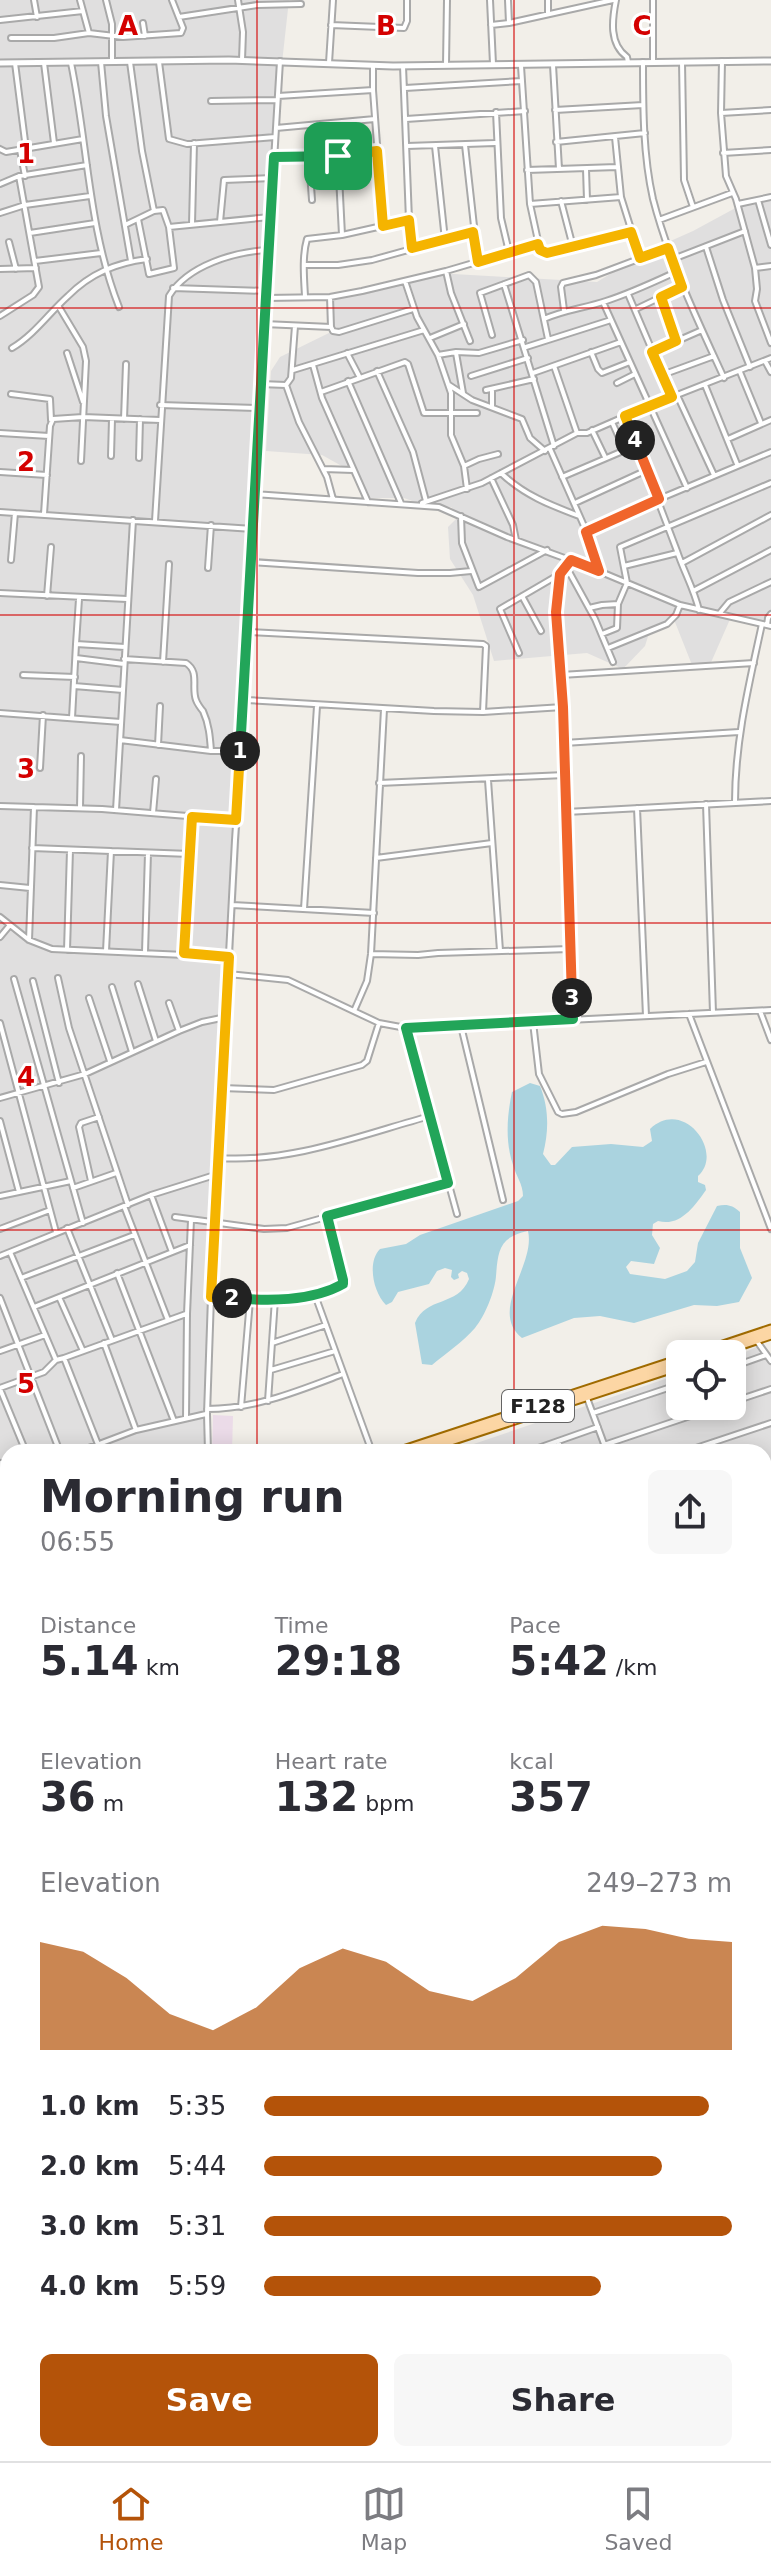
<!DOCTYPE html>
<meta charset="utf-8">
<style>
:root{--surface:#fff;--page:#f7f7f7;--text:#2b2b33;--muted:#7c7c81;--line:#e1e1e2;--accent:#b45309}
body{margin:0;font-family:"DejaVu Sans",sans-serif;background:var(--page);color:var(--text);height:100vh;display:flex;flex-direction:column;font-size:30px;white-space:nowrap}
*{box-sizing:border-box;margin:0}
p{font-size:26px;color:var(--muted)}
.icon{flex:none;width:44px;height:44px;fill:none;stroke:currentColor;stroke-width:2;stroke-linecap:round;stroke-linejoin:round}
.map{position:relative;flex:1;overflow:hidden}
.details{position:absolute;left:0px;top:1444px;width:772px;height:1018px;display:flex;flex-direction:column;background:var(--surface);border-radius:24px 24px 0 0;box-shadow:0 4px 20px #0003}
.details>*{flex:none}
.buttons{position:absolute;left:666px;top:1340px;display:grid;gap:16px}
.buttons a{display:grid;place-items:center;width:80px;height:80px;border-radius:12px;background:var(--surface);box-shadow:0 4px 20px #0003;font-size:40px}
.pin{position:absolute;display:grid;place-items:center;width:68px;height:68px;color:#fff;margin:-34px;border-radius:16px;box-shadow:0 4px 12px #0006}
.km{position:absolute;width:40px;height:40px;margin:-20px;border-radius:50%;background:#222;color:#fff;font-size:22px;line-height:40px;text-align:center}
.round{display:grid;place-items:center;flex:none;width:84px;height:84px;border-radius:12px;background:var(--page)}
.overview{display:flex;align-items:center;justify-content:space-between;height:136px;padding:0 40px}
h1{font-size:44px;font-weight:700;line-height:60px}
.metrics{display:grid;grid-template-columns:repeat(3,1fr);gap:12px;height:136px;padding:8px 40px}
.metrics div{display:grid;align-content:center}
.metrics b{font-size:40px;font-weight:700}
.metrics small{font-size:22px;font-weight:400}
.metrics p{font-size:22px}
.chart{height:224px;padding:16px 40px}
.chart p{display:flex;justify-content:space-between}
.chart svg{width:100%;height:144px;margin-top:8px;fill:var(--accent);opacity:.7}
.action{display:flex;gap:16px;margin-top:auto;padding:16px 40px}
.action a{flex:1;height:92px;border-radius:12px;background:var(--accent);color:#fff;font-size:32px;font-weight:700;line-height:92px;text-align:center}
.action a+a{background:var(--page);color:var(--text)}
ul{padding:0 40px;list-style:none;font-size:26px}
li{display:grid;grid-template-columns:128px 96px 1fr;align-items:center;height:60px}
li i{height:20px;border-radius:10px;background:var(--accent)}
.tab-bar{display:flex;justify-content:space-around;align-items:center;height:112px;border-top:2px solid var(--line);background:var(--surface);font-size:22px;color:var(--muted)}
.tab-bar a{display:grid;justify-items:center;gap:4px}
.tab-bar .selected{color:var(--accent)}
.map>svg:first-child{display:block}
</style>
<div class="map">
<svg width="771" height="2461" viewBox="0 0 771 2461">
<rect width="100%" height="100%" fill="#f2efe9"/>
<path fill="#e0dfdf" d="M0,0H289L282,63L206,1452H8V1608L0,1612Z
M771,199V625L731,617L709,667L700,663L692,665L673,617L651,627L645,646L623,669L587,653L494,661L473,595L450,559L448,527L459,516L451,507L426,506L404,498H364L349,470L322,455L266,451L271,371L280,357L333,331L331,298L388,287L436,273L597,282L648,251L693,231L741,205Z
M763,1344L771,1355V2280L764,2275V1452H450L680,1374V1406H732V1358Z
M8,1612V2101L3,2103L0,2097V1615Z
M8,2106V2431L0,2437V2108Z
M8,2447V2454H250L252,2461H0V2452Z
M489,2454H679L672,2461H493Z"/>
<path fill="#ebdbe8" d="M213,1415L233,1416L232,1452H212Z"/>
<path fill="#aad3df" d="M530,1083L540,1086C549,1108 549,1131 543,1154L551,1165H555L572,1147L611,1144L643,1147L652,1141L650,1129C683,1097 725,1152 698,1176V1182L705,1185L706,1190C694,1207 680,1227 658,1221L653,1224L652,1235L660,1248L654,1264L631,1261L626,1267L630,1274L665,1279L687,1271L695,1262L698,1243L717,1206C727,1204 732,1205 740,1212V1248L752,1278L739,1302L717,1306L694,1305L634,1323L600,1316L574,1318L522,1338C488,1311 536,1265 528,1231C499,1237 498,1251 496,1276C495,1291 485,1316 475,1328C463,1342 446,1353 432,1365L422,1364L415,1323C426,1296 458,1307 469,1279L467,1273L462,1271L458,1274L459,1278L454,1280L451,1277L452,1270L445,1268L437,1271L429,1284L398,1292L392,1302L386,1305C373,1292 367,1262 380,1249L406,1244L420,1235L518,1201L523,1196C523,1184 516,1176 513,1165C505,1141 507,1116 512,1092Z"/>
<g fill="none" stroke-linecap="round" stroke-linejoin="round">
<defs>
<path id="minor" d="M34,0L37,17
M106,0L112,24V61
M238,0L243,32L242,60
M490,0L493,64
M508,0L509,23
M616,0C612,20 609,44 627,57L628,62
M548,14V0
M179,17L257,5L301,4
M0,20L83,11
M143,23L145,36
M331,25L404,28L407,21V0
M491,25L509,23L613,0
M89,33L123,37L181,33L183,28L172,0
M11,38H54L89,33L80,0
M722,61L721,113L726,176L736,199L755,268L757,289L755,301L771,343
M101,62L106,116L131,261
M130,62L142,151L154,211
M159,62L169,139L187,144L275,137
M643,62C643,107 643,155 653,199C669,261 697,319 724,378
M653,62V0
M682,62L684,180L693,207
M15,63L26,149
M44,63L54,143
M71,63C88,145 88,228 119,307
M329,63L333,0
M373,65V90L383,226
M446,65L447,0
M553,65L559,169
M403,66L409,220L412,248
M521,66L530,204L540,250L547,253L631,232
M405,88L522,81
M278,96L373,90
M211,101L277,100
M555,110L643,105
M496,112L501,218L509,252
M721,113L771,110
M406,119L525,111
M276,128L375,119
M615,137L621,197L640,258
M556,142L645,133
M465,145L478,262
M407,146L495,143
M435,146L445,240
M0,149L6,152L83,139
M20,150L25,176
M723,153L771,150
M338,156L342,235
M274,157L309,158L377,151
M309,158L312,200
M586,169L587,200
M527,170L617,167
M0,184L19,176L87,165
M758,200L771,245
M561,201L573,247
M530,204L621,197
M738,204L771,197
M0,213L25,205L90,196
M659,220L732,193
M220,222L224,180L273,178
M192,224L194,143
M125,225L154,211L163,210L169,227L174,268L149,274L138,219
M169,227L270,217
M30,233L95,223
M9,242L16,269
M706,247L723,300L750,367
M673,259L745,231
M35,261L101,253
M304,265H338L372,260L473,232
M755,268L771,266
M0,269L36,268
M446,271L451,293L470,341
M405,281L417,317L438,355L451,393V435L464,466L467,489
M504,284L554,446
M173,288L266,291
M628,294L672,397
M305,296C304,278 302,256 307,239L342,235L409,220
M330,297L331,327
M661,297L676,340
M266,298L330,297L362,291L446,271L538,244
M603,302L687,488
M59,307L83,347L86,361L81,461
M636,309L682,287
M564,310L561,287L563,283L596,275L668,248
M0,316L33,295L39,287L19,176
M544,319C564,310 585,308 606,301C631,293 654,282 678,271
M264,324L331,327L333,331L339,332L413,309
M295,326L291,378L286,385L299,422L327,477L333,499
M492,335L480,293L529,275L536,282L548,339
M430,338L464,324
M526,347L611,320
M12,348C34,335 49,313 68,296C91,273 116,263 147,259
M591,352L598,369L602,373L630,362
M652,352L702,330
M67,353L83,402
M347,353L359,376
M456,353L463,393
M438,355L456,352L479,353L523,340
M765,361L771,372
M313,365L322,398L368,502
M554,366L577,433
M293,370L424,330
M377,371L413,452L426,501
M740,372L761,423
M533,373L621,342
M662,375L714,356
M471,376L528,358
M348,381L401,503
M617,383L635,374
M260,384L286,385
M449,385L472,400L522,419L530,438L545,451
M705,385L737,464
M486,390L534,379
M321,392L405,362L408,364L424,413H477
M11,394L50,399L51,420
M677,395L714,475
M160,405L259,408
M492,407V389
M625,416C643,461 660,506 677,551C684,572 694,589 699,610
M124,419L126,364
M612,422L624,449
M592,430L605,457
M0,433L49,436
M728,439L771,420
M550,449L592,544L599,571
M111,456L112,419
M139,458L140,419
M464,466L479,459L498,454
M324,469L353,470
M0,472L47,475
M501,473C524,495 550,505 579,516
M562,477L637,445
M491,478L513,525L516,540
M254,494L439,507L507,537L589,567L680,605L771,626
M422,503L482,483L577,433H587L649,406L771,358
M575,503L647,470
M0,512L253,529
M44,514L50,426L53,419L83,417L160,420
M461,516L462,543L479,587L547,550
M155,521L169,296C188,265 234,252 268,250
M586,532L659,499L771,452
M11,560L15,513
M252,562L418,573H450L471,571
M682,563L771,515
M624,566L677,553
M208,568L211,525
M567,568L595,619L613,662
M560,574L557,627L563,707L573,1019
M695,590L771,550
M0,593L127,599
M47,596L51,547
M522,596L541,631
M589,608L602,605L618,604
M719,614L729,602L771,582
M767,625L768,618L771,614
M249,632L483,644L486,646L483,712
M602,634L617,628L618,604L627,583L620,547L771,483
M76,644L79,599
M608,648L667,624L676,615L680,605
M519,653L500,609L560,574L571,560
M76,658L124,664
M124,659L186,663C200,672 191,687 196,700C197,703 201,709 203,711C209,724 210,737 211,751
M163,662L169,564
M23,675L75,677
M561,675L754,663
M74,686L123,690
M246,700L434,711L483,712L563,707
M0,713L121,722
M72,718L76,644L125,647
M120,740L211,751H240
M564,743L739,732
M158,745L160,706
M40,768L43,715
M488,780L500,951
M379,783L565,775
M735,802C735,741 749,684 762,624
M706,804L713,1013
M0,806L102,809L236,820
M80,808L81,756
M637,808L646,1016
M116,810L133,520
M566,812L771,801
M153,813L156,779
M32,848L190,854
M376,858L492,843
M0,885L30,888
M232,905L374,913
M304,909L317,706
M0,917L29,940L52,949L229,957
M0,937L10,925
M29,940L34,807
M67,950L70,850
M106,951L111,851
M145,952L148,853
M184,953L192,817
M371,954L418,955L438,953L570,949
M228,974L288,980L379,1023L406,1028L771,1010
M58,978L69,1028L128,1205
M14,979L83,1223
M33,981L59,1083
M138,984L156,1041
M112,987L132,1052
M89,998L110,1061
M169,1003L179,1031
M354,1011L367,981L371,954L384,709
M760,1011L771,1040
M689,1014L771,1229
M533,1022L539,1074L558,1112L562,1114L576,1112L668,1074L706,1062
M0,1023L56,1232
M461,1026L503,1200
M406,1028L457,1214
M222,1088L274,1090L362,1065L367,1061L379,1023
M0,1098L85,1074L179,1031L202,1022L226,1017
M0,1121L19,1192
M219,1158C292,1163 361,1135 430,1116
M91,1181L79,1127L81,1123L99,1117
M73,1188L116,1173
M151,1195L172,1252
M0,1196L71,1181
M124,1206L168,1320
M175,1217L264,1229L287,1228L448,1183
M67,1228L112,1340
M0,1229L50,1210
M10,1252L56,1360
M0,1256L151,1195L218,1174
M117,1273L174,1421
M21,1278L134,1235
M315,1295L372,1452
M59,1297L83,1351
M211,1297C251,1300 307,1306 343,1284V1280L327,1216
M0,1298L60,1452
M34,1307L190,1245
M756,1340L771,1361
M104,1343L136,1430
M272,1343L326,1325
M0,1351L45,1335
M64,1358L186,1314
M732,1367L766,1355
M271,1370L335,1351
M0,1388L44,1372L56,1360L64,1358L101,1452
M0,1389L26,1452
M587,1398L607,1452
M268,1401L275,1299
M732,1402L771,1389
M241,1407L250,1300
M207,1409C255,1409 298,1391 343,1374
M593,1413L680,1384
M186,1418L187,1314L191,1220
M558,1441L562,1452
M604,1445L720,1406
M78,1452L136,1430L206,1414
M208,1452L207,1414L211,1297L235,840L249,632L254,494L280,61
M527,1452L598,1427
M684,1452L771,1423
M0,1463L8,1484
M764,1472L771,1470
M764,1513L771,1511
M764,1556L771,1553
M0,1560L8,1580
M764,1590L771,1587
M6,1664L8,1669
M764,1673L771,1668
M764,1704L771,1698
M764,1734L771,1729
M0,1735L6,1753
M764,1768L771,1762
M764,1800L771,1795
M764,1851L771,1845
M0,1865L8,1860
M0,1893L8,1908
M764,1893L771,1902
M764,1893L771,1887
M764,1934L771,1953
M0,1957L8,1973
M764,1966L771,1961
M764,1988L771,1983
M0,2009L8,2005
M764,2015L771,2009
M764,2023L771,2040
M764,2058L771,2055
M0,2080L8,2076
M764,2084L771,2099
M0,2110L8,2126
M764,2129L771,2125
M764,2143L771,2155
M0,2174L8,2168
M764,2189L771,2185
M0,2209L8,2204
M764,2237L771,2246
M0,2245L8,2240
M764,2270L771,2275
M0,2281L8,2276
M764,2308L771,2313
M0,2319L8,2313
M764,2352L771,2343
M0,2356L8,2350
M0,2358L8,2368
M0,2408L8,2419
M764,2413H771
M764,2453H771
M16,2454L19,2461
M41,2454L43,2461
M161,2454L164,2461
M176,2454L179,2461
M266,2454L269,2461
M283,2454L286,2461
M298,2454L300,2461
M441,2454L446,2461
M464,2454L469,2461
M488,2454L492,2461
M512,2454L517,2461
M547,2454L551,2461
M591,2454L595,2461
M619,2454L624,2461
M632,2454L637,2460L646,2457L650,2461
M214,2460L224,2454
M72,2461L101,2454
M123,2461L143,2454
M191,2461L203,2454
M244,2461L251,2457
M327,2461L337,2454
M354,2461L365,2454
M671,2461L677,2454"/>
<path id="tertiary" d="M0,63L229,60L393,66L771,61
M764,2209L771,2211
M0,2446L8,2440"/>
<path id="primary" d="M696,1354L771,1329
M715,1354L771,1335
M397,1452L680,1359
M417,1452L680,1366
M0,1600L8,1597
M0,1607L8,1604"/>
</defs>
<use href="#minor" stroke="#a9a9a9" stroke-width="8"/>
<use href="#tertiary" stroke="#a9a9a9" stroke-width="9"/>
<use href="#primary" stroke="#a06b00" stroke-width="11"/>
<use href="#minor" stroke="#fff" stroke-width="4"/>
<use href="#tertiary" stroke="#fff" stroke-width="5"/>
<use href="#primary" stroke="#fcd6a4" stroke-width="7"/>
</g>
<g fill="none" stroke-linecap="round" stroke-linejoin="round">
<defs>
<path id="split-1" d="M240,751L274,157L338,156"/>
<path id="split-2" d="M232,1298L211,1297L229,957L184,953L192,817L236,820L240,751"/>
<path id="split-3" d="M232,1298C267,1301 311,1302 343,1284V1280L327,1216L448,1183L406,1028L573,1019L572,998"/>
<path id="split-4" d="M572,998L563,707L556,612L560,574L571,560L599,571L586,532L659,499L635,440"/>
<path id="split-5" d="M338,156L377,151L383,226L409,220L412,248L473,232L478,262L538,244L540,250L547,253L631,232L640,258L668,248L682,287L661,297L676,341L652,352L672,397L625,416L635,440"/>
</defs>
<use href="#split-1" stroke="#fff" stroke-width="16"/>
<use href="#split-2" stroke="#fff" stroke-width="16"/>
<use href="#split-3" stroke="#fff" stroke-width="16"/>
<use href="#split-4" stroke="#fff" stroke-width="16"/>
<use href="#split-5" stroke="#fff" stroke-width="16"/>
<use href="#split-1" stroke="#22a559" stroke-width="10"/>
<use href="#split-2" stroke="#f5b400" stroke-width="10"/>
<use href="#split-3" stroke="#22a559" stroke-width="10"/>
<use href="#split-4" stroke="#f0652b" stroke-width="10"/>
<use href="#split-5" stroke="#f5b400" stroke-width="10"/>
</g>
<path fill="none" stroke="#d40000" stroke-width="2" stroke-opacity="0.55" d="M257,0V1452M514,0V1452M0,308H771M0,615H771M0,923H771M0,1230H771M0,1538H8M764,1538H771M0,1846H8M764,1846H771M0,2153H8M764,2153H771M257,2454V2461M514,2454V2461"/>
<g text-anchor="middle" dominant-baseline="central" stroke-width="6" stroke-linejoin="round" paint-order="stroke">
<rect fill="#fff" stroke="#646464" stroke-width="2" x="502" y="1390" width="72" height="32" rx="6"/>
<g font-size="20" font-weight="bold" fill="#222">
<text x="538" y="1406">F128</text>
</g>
</g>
<g font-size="26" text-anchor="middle" font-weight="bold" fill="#d40000" stroke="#fff" stroke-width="6" stroke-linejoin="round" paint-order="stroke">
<text x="128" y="35">A</text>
<text x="386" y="35">B</text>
<text x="642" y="35">C</text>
<text x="26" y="163">1</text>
<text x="26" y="471">2</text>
<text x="26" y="778">3</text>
<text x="26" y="1086">4</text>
<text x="26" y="1393">5</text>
</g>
</svg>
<div class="buttons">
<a><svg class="icon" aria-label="locate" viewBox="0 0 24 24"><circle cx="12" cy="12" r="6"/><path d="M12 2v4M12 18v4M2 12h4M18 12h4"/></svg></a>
</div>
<div class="pin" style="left:338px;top:156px;background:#1e9e55"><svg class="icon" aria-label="arrive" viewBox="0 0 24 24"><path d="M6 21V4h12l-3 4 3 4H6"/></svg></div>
<b class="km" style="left:240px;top:751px">1</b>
<b class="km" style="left:232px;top:1298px">2</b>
<b class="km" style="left:572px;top:998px">3</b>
<b class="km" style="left:635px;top:440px">4</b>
<section class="details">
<div class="overview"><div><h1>Morning run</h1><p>06:55</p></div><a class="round"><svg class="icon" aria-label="share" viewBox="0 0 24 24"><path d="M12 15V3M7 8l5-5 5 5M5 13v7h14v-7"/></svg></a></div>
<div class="metrics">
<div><p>Distance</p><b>5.14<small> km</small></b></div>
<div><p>Time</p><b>29:18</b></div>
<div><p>Pace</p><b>5:42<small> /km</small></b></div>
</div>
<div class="metrics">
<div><p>Elevation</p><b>36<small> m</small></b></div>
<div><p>Heart rate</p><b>132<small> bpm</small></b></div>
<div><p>kcal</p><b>357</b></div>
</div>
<div class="chart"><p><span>Elevation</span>249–273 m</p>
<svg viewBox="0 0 160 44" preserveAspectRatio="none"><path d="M0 44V11L10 14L20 22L30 33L40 38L50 31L60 19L70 13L80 17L90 26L100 29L110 22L120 11L130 6L140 7L150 10L160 11V44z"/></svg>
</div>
<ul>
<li><b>1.0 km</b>5:35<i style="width:95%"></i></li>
<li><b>2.0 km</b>5:44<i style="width:85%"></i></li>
<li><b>3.0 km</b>5:31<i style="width:100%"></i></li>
<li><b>4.0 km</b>5:59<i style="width:72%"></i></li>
</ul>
<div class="action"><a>Save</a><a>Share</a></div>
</section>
</div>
<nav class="tab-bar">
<a class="selected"><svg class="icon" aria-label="home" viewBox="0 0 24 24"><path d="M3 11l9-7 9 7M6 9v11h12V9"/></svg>Home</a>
<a><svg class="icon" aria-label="map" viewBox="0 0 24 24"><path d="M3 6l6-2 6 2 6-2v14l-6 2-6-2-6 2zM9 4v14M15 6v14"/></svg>Map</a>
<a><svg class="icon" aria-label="saved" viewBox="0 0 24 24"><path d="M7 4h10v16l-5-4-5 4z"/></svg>Saved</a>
</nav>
